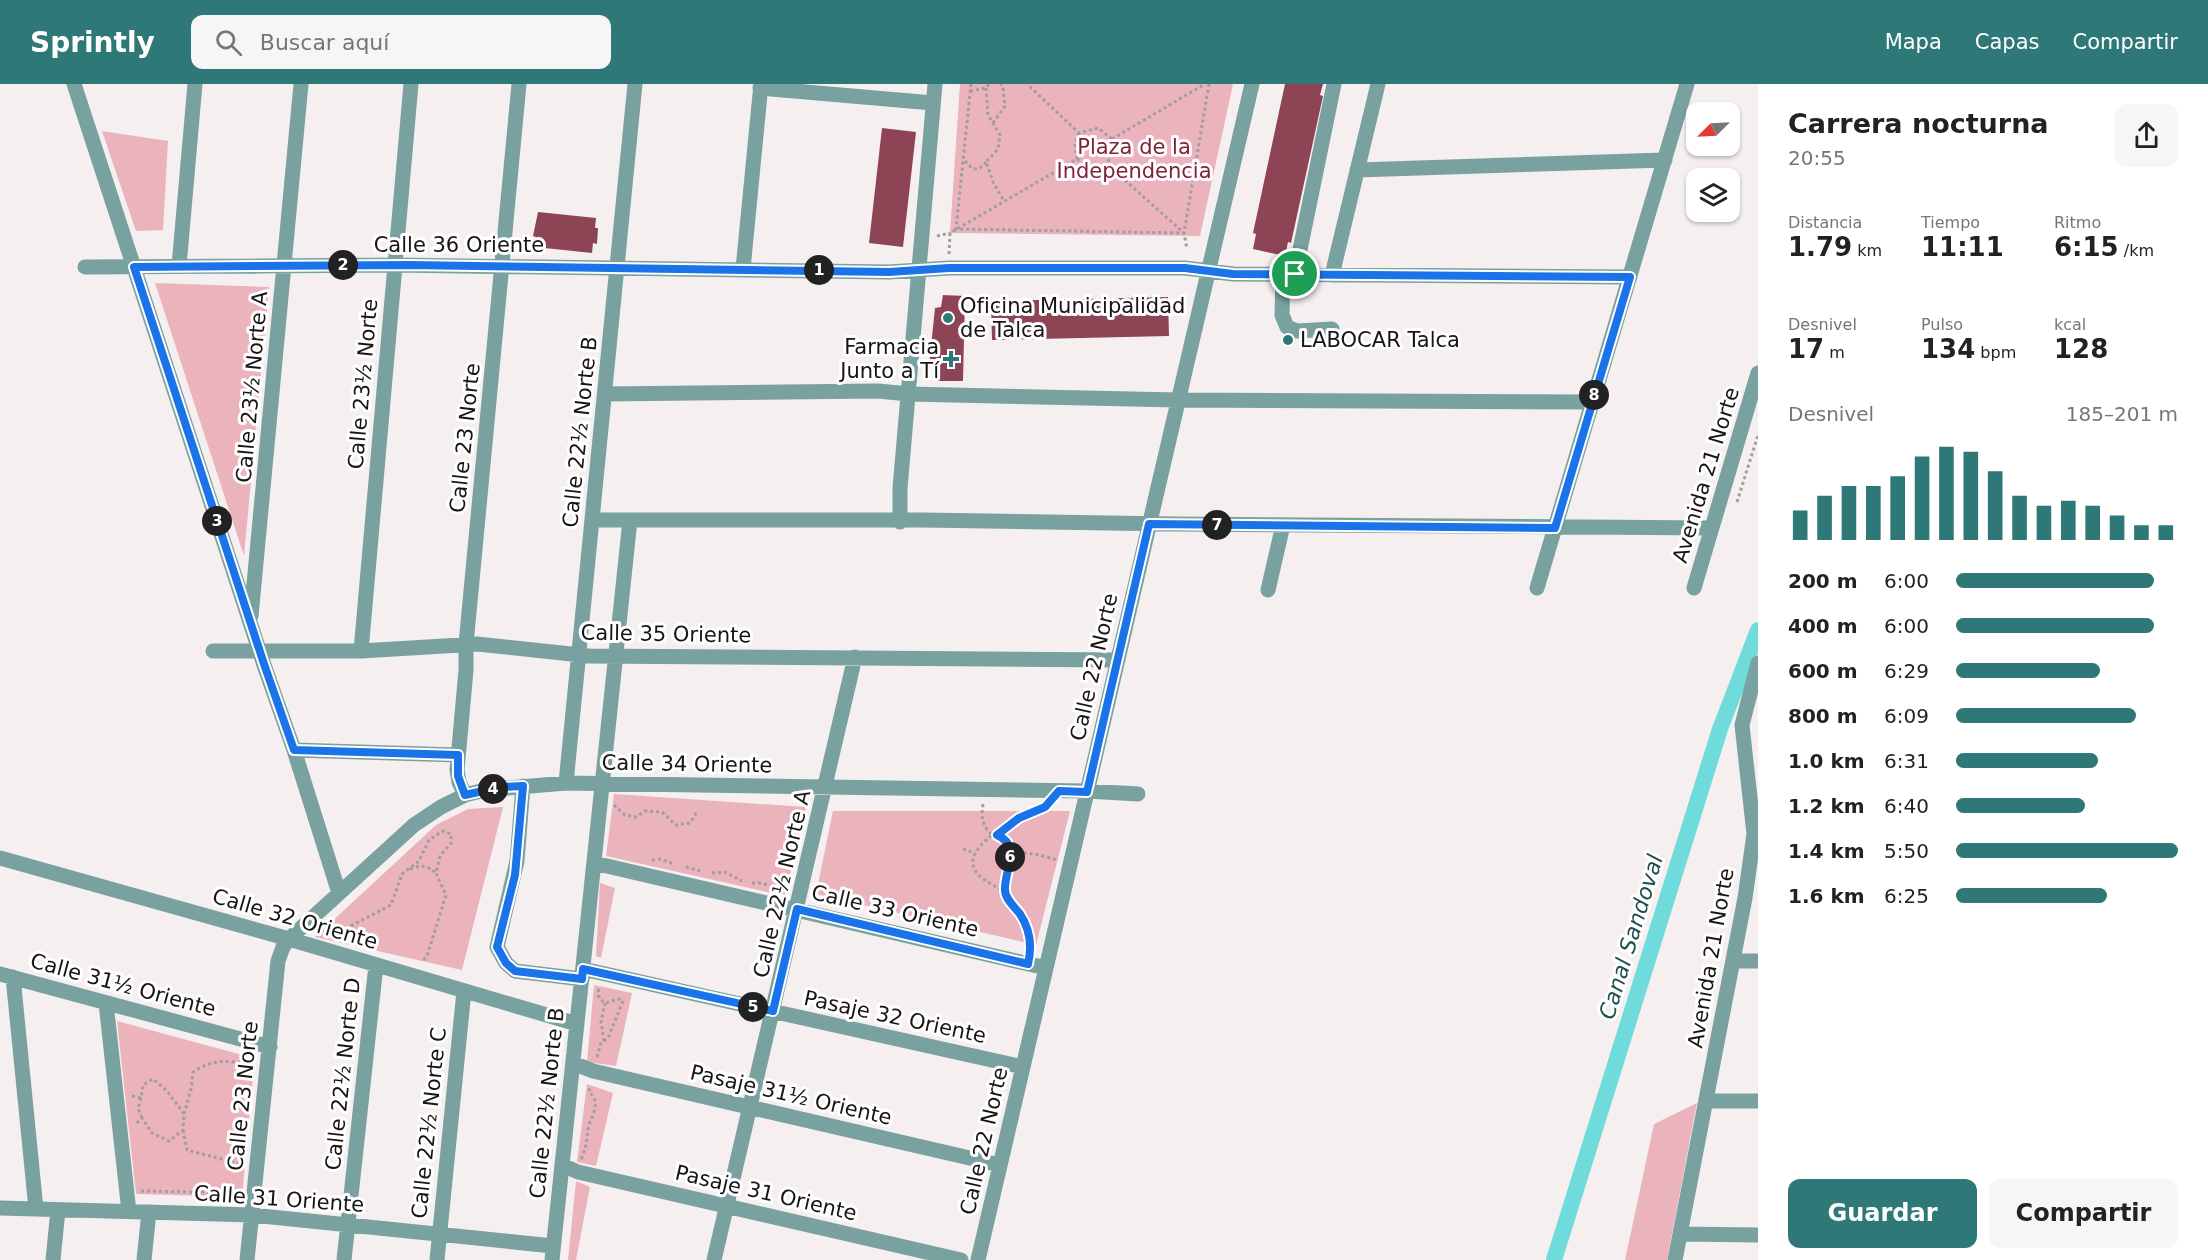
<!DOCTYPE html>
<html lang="es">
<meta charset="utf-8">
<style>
:root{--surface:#fff;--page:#f6f6f6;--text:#222;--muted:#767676;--accent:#2f7878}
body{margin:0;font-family:"DejaVu Sans",sans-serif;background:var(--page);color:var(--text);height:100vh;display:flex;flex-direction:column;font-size:22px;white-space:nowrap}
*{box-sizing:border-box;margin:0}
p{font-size:20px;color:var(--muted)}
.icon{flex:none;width:33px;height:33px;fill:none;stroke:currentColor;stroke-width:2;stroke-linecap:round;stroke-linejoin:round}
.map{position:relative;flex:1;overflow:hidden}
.side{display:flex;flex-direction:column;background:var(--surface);width:450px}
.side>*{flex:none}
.needle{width:39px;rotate:246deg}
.fabs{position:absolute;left:1686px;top:18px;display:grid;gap:12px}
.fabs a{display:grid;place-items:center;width:54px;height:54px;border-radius:12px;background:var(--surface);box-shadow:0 2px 4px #0004;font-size:30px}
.pin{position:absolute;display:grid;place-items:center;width:51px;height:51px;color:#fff;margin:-26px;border:3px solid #fff;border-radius:50%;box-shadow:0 2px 6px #0007}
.km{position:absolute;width:30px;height:30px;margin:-15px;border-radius:50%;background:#222;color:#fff;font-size:16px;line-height:30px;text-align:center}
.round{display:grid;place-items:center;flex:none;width:63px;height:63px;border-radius:12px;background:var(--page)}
.summary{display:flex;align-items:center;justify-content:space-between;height:102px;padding:0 30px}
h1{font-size:27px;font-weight:600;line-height:45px}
.figures{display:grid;grid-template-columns:repeat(3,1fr);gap:9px;height:102px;padding:6px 30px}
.figures div{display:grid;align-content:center}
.figures b{font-size:26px;font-weight:600}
.figures small{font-size:16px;font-weight:400}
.figures p{font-size:16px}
.chart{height:168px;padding:12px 30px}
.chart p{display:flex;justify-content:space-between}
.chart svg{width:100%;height:108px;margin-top:6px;stroke:var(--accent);stroke-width:6}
.action{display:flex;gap:12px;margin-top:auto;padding:12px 30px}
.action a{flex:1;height:69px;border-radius:12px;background:var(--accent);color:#fff;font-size:24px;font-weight:600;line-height:69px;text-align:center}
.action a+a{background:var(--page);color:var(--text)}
ul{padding:0 30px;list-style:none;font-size:20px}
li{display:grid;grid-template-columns:96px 72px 1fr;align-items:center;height:45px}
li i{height:15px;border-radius:8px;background:var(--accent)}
header{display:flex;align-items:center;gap:36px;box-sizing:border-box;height:84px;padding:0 30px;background:var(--accent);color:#fff}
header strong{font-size:28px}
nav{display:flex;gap:33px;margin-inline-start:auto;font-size:21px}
.search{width:420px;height:54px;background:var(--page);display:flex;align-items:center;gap:15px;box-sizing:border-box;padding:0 21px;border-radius:12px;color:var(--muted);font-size:22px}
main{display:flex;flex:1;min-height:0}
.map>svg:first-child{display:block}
</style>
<header>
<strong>Sprintly</strong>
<div class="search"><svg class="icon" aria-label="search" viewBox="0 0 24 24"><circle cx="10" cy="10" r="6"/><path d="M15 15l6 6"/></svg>Buscar aquí</div>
<nav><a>Mapa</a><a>Capas</a><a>Compartir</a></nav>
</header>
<main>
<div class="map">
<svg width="1758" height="1176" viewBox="0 0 1758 1176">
<rect width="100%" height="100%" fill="#f5eff0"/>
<path fill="#ebb3bc" d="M960,0H1233L1200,152L950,149Z
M102,47L168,57L163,146L136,147Z
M155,199L269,203L244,472Z
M614,710L806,723L785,812L606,772Z
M503,723L462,886L315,853L436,741L468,725Z
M833,727H1070L1036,861L816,810Z
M600,799L615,804L601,874L596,872Z
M594,901L632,909L616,982L587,978Z
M117,937L246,972L254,980L242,1113L136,1110Z
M587,1000L613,1009L596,1082L577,1078Z
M1697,1019L1667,1176H1625L1654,1040Z
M576,1097L590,1103L576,1176H568Z"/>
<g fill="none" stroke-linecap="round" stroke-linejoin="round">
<path stroke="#6fdbda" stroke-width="16" d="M1554,1176L1720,645L1758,546"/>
</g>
<path fill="#8d4555" d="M1285,0H1323L1320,11L1323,12L1291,159L1288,158L1285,172L1253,165L1256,150L1253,149Z
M882,44L916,48L903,163L869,159Z
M538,128L596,134L595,144H598L597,160L593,159L592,169L535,163L536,153L533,152Z
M943,211L965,212L963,297H934L935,282H929L935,224L941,223Z
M1168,213L1169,252L992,256L991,217Z"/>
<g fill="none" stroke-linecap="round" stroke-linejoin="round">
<path stroke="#a29d9e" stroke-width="3" stroke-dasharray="3 3" stroke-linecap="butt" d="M971,0L956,145L1184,149L1209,0
M986,4L988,31L1000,51L998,65L986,78L994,100L1004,117
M970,7L986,4L989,0
M993,39L1005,22L1003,4L1001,0
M1112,55L1205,0
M1077,75L1075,60L1079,49
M965,77L973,85L980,84L986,78
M1107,80L1184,149L1187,165
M937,152L950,149
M949,170L950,149L1077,75L1089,84L1107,80L1113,67L1112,55L1098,44L1079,49L1027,0
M1737,418L1758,351
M983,720C981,734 982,741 992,751
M1048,720L1045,723L1019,734L997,751H992C959,778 972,792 1005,807L1011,767L1040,771L1057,776
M614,721L625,731L636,733L645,727L662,728L676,741L690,739L697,728
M998,752L1005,755L1011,767
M963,765L975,769
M652,776L660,775L674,780
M686,783L700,787
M410,785C421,781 427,781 436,789
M712,789L725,788L742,797
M752,799H761L786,805
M1005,807L1027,843L1031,867
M337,853L343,846L391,821L402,790L419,777L429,756L443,747L451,750V759L440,772L436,789L446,811L427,872L422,878
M604,957L601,938L605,919
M597,973L601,959L608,954L623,917L619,915L605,919L599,914L598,902
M132,1012L141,1014L143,1001L153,995L167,1007L184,1030L183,1046L169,1057L152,1049L142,1034L135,1041
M141,1014L138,1024L142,1034
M184,1030L191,1005L193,988C214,974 228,977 253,980
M183,1046L187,1066L244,1081
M581,1075C588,1061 586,1054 589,1041C593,1029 601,1018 589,1008L590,1002
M141,1107L239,1109"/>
<path stroke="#78a1a0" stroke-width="15" d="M74,0L264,581L294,666L339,809
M760,4L933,19
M1357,86L1665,76
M179,182L195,0
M85,183L395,181L889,188L949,184H1185L1233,190L1630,193
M743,185L761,0
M1283,190L1282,231L1287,243L1297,247L1332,245
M1295,190L1334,0
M1332,191L1378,0
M605,310L878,307L909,310L1178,316L1592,318
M592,436H922L1173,440L1712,444
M900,438V404L935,0
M1537,504L1687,0
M1694,504L1758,289
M1268,506L1283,441
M251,532L301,0
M213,567H361L477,560L590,572L1118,576
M361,567L411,0
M294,666L458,671
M566,699L635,0
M523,702L517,777L497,863L506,879L515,887L582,895
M465,711L459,698L457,686L466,586V560L519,0
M0,774L289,855L577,940
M594,779L1046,884
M1733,877H1758
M583,885L1023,983
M0,890L270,963
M13,893L36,1125
M106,919L129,1128
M573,979L593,987L1000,1081
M1706,1017H1758
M562,1081L578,1088L961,1176
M0,1124L252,1131L553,1162
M1680,1150L1758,1151
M53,1176L58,1126
M144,1176L149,1128
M247,1176L278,877L283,863L289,855L414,741L441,723L465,711L485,706L566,699L1087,707L1138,710
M344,1176L376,881
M437,1176L464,907
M552,1176L630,436
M714,1176L855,573
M978,1176L1252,0
M1675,1176L1745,814L1754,750L1742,641L1758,579"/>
</g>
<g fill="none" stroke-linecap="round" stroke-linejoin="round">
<defs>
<path id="route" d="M408,181L889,188L949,184H1185L1233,190L1630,193L1555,444L1149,440L1087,708L1059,707L1045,723L1019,734L997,751C1023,763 1004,785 1005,806C1005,815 1014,822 1020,830C1030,845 1032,863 1028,880L797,825L773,927L583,885L582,895L515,887L506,879L497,863L515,791L523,702L501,703L465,711L458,692V671L294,666L264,580L134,183Z"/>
</defs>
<use href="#route" stroke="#fff" stroke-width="12"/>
<use href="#route" stroke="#1a73e8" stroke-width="8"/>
</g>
<g fill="#2f7878" stroke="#fffefe" stroke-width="2">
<circle cx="948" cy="234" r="6"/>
<circle cx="1288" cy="256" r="6"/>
<path d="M948 266h6v6h6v6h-6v6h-6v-6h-6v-6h6z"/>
</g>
<g text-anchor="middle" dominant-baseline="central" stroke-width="6" stroke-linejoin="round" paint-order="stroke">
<g font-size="21" fill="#80213d" stroke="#fffefe">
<text x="1134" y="63">Plaza de la<tspan x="1134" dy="24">Independencia</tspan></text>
</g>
<g font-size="21" fill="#161415" stroke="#fffefe">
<text x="459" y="161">Calle 36 Oriente</text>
<text transform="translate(363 300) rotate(-85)">Calle 23½ Norte</text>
<text transform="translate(252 303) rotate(-85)">Calle 23½ Norte A</text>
<text transform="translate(580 348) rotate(-84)">Calle 22½ Norte B</text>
<text transform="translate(465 354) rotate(-84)">Calle 23 Norte</text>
<text transform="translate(1706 391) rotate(-73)">Avenida 21 Norte</text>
<text transform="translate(666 550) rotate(1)">Calle 35 Oriente</text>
<text transform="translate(1094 583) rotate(-77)">Calle 22 Norte</text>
<text transform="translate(687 680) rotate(1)">Calle 34 Oriente</text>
<text transform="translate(782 800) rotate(-77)">Calle 22½ Norte A</text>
<text transform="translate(895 827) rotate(13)">Calle 33 Oriente</text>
<text transform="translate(295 835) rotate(16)">Calle 32 Oriente</text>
<text transform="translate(1711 874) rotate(-80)">Avenida 21 Norte</text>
<text transform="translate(123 901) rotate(15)">Calle 31½ Oriente</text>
<text transform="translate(895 933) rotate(12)">Pasaje 32 Oriente</text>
<text transform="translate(343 990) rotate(-84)">Calle 22½ Norte D</text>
<text transform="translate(791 1011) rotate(13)">Pasaje 31½ Oriente</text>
<text transform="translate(243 1012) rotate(-84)">Calle 23 Norte</text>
<text transform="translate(547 1019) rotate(-84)">Calle 22½ Norte B</text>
<text transform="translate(429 1039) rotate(-84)">Calle 22½ Norte C</text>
<text transform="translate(984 1057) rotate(-77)">Calle 22 Norte</text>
<text transform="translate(766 1109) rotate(13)">Pasaje 31 Oriente</text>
<text transform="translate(279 1115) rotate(4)">Calle 31 Oriente</text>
</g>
<g font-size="21" fill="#161415" stroke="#fffefe" text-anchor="start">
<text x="960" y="222">Oficina Municipalidad<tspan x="960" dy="24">de Talca</tspan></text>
<text x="1300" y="256">LABOCAR Talca</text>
<text x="939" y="263" text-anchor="end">Farmacia<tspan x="939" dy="24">Junto a Tí</tspan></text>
</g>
<g font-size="22" font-style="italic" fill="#1e4f4e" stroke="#fffefe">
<text transform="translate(1631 853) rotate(-73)">Canal Sandoval</text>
</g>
</g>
</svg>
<div class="fabs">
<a><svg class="needle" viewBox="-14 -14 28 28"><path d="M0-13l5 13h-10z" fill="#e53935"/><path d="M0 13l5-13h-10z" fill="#767676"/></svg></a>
<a><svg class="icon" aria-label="layers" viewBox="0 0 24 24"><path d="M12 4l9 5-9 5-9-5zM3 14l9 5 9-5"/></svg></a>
</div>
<div class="pin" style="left:1295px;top:190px;background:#1e9e55"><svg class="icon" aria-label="arrive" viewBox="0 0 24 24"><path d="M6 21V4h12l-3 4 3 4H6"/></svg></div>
<b class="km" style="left:819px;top:186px">1</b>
<b class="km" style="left:343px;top:181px">2</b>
<b class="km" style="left:217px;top:437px">3</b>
<b class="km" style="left:493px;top:705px">4</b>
<b class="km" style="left:753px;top:923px">5</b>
<b class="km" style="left:1010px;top:773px">6</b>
<b class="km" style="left:1217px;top:441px">7</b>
<b class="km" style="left:1594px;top:311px">8</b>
</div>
<section class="side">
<div class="summary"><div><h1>Carrera nocturna</h1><p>20:55</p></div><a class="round"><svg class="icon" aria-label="share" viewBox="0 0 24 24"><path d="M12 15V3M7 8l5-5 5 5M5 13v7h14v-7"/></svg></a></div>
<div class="figures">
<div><p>Distancia</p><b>1.79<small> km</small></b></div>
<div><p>Tiempo</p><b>11:11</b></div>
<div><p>Ritmo</p><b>6:15<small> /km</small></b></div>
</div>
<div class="figures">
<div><p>Desnivel</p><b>17<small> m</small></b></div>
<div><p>Pulso</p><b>134<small> bpm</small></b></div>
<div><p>kcal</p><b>128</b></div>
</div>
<div class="chart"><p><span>Desnivel</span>185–201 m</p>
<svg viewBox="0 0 160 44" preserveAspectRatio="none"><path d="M5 44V32M15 44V26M25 44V22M35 44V22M45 44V18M55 44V10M65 44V6M75 44V8M85 44V16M95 44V26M105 44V30M115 44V28M125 44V30M135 44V34M145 44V38M155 44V38"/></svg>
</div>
<ul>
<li><b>200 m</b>6:00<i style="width:89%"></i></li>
<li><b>400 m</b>6:00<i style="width:89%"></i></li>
<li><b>600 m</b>6:29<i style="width:65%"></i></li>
<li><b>800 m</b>6:09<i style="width:81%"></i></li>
<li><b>1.0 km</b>6:31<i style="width:64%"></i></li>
<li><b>1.2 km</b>6:40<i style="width:58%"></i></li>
<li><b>1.4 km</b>5:50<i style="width:100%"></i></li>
<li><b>1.6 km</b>6:25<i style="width:68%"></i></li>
</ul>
<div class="action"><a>Guardar</a><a>Compartir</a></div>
</section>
</main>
